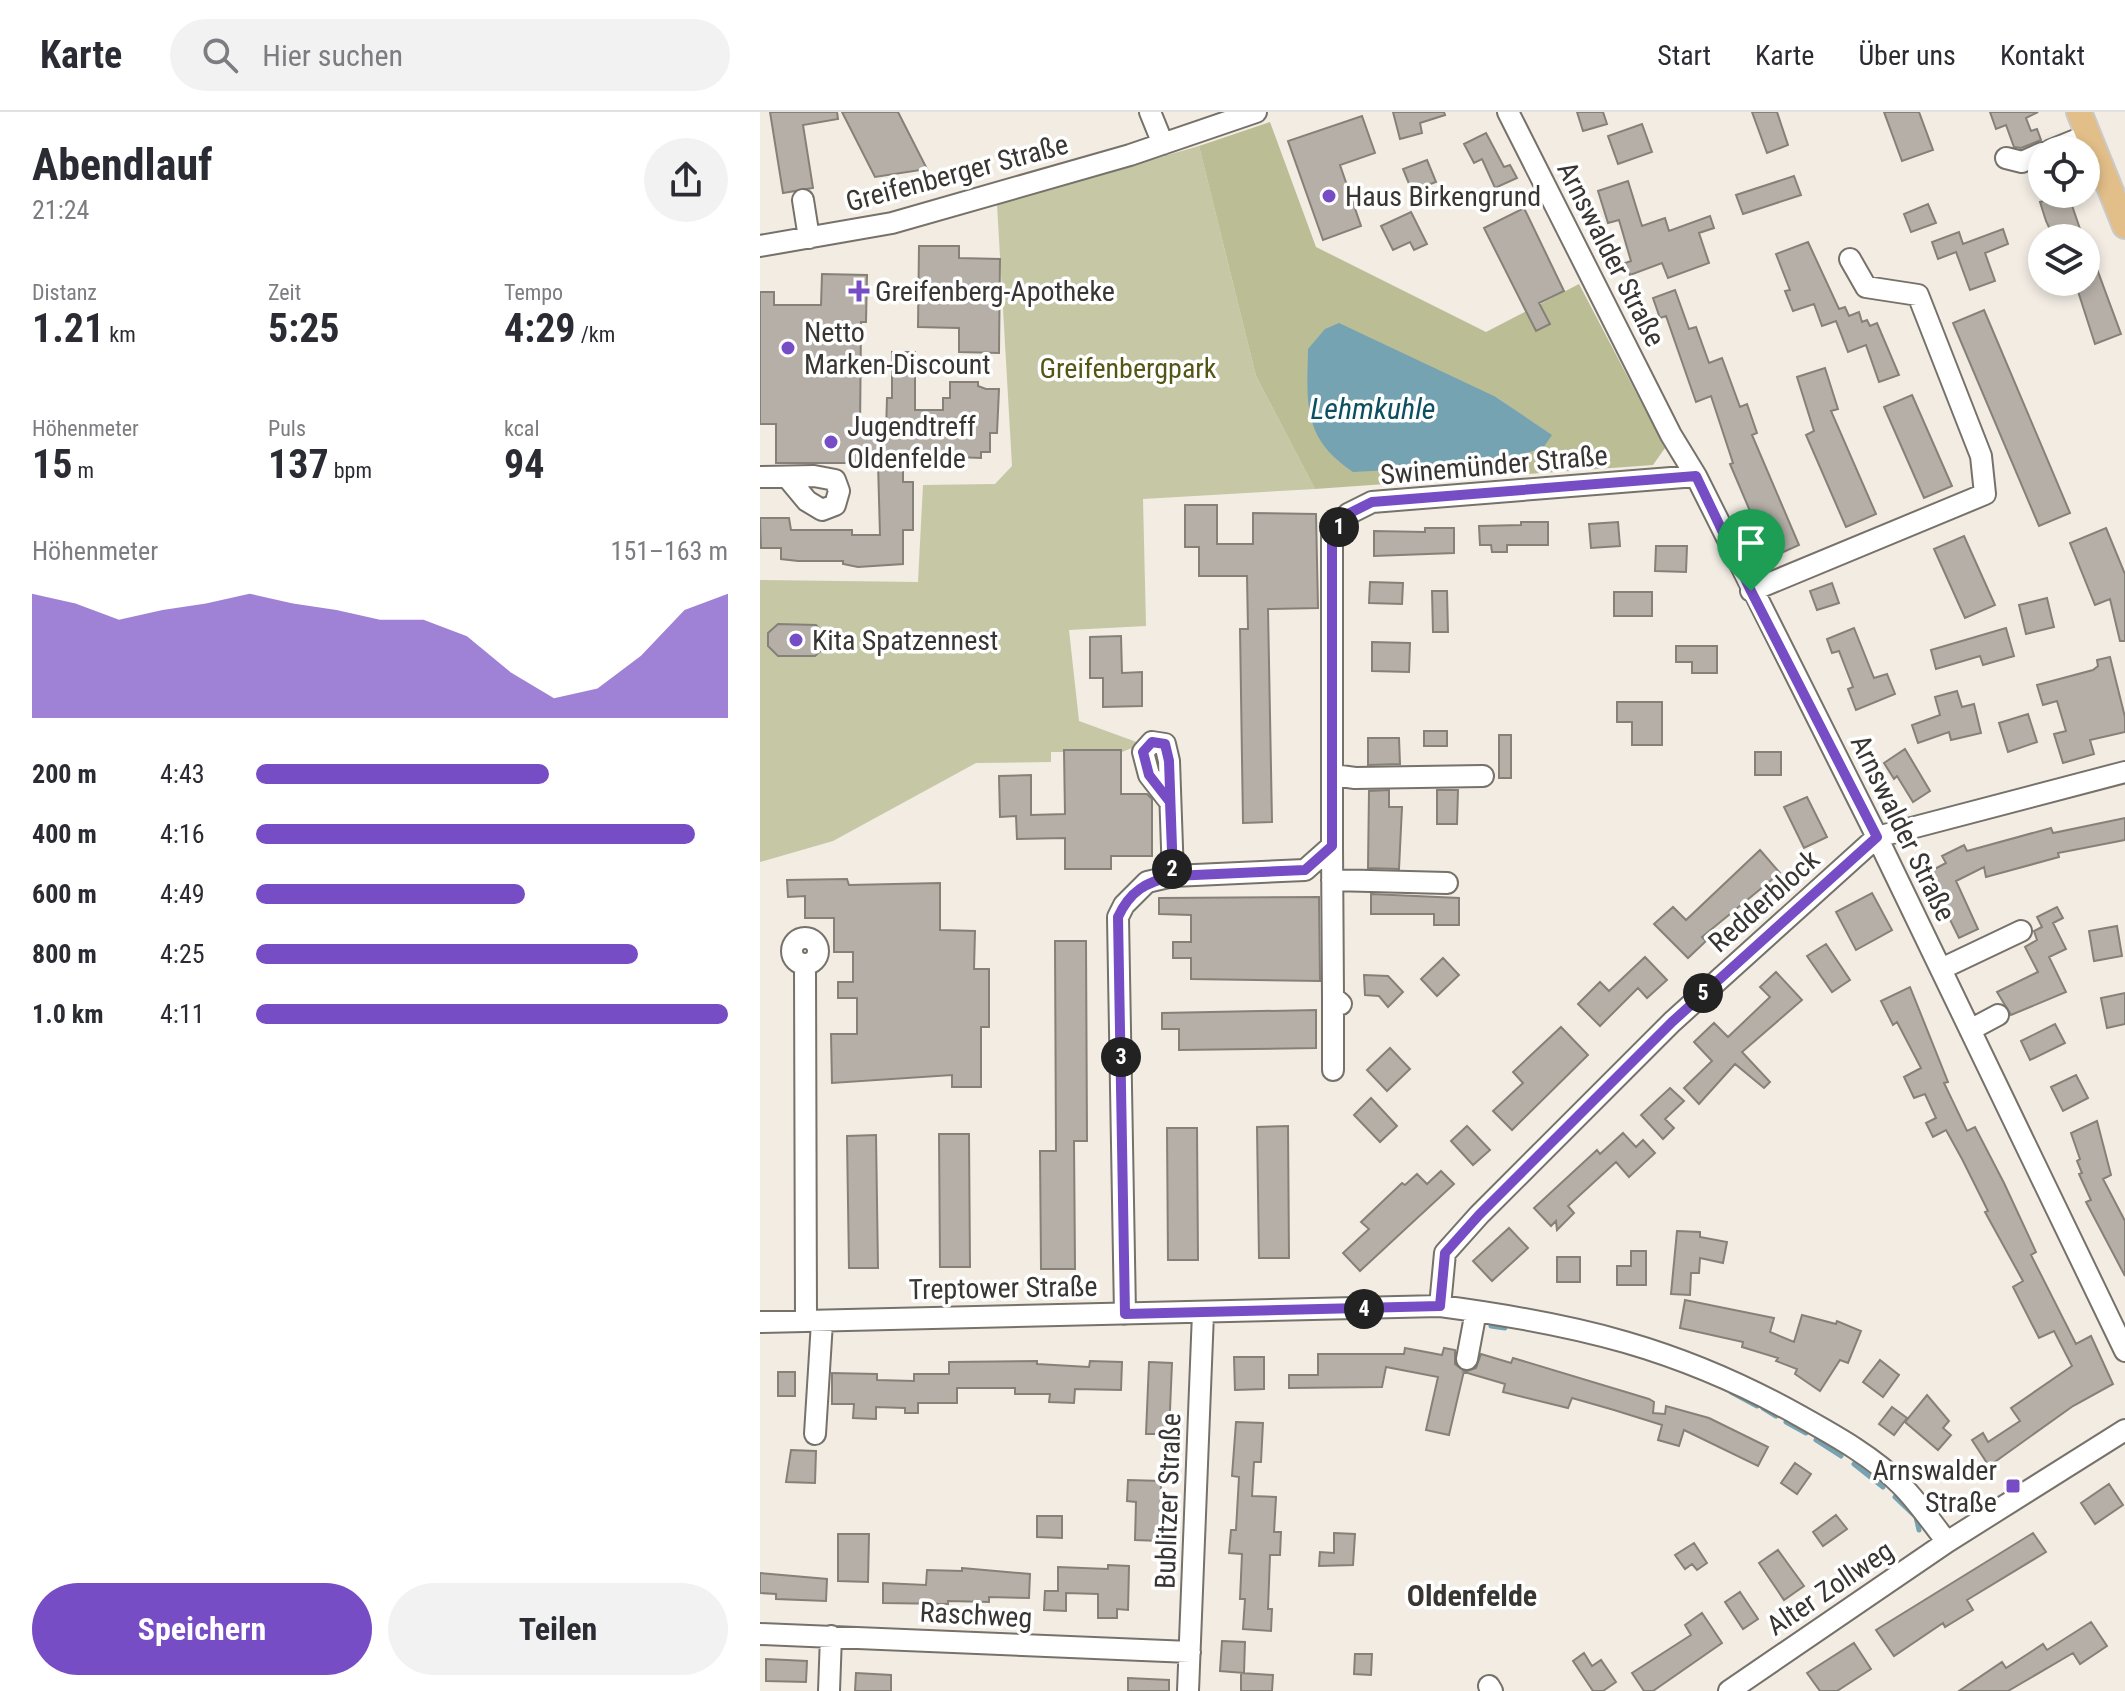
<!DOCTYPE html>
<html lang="de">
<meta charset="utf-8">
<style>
:root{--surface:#fff;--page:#f2f2f3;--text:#2b2b33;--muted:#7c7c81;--line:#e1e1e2;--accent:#774dc5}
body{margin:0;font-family:"Roboto Condensed",sans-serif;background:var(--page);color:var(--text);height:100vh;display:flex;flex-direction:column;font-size:30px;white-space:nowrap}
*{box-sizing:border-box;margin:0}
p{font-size:26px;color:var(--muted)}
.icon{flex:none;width:44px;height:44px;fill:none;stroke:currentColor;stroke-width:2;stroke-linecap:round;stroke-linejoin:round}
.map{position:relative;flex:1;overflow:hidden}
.panel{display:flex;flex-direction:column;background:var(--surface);width:760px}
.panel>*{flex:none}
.fabs{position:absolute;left:1268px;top:24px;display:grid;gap:16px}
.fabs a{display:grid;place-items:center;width:72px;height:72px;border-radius:50%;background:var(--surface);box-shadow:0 4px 12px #0003;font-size:40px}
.pin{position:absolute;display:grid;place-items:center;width:68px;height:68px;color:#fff;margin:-82px -34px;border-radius:50% 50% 50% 0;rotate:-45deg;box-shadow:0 0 8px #0007}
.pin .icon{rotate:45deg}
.km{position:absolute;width:40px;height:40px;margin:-20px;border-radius:50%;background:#222;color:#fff;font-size:22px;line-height:40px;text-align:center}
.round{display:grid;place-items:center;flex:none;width:84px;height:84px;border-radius:42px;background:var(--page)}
.headline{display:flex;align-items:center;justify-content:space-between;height:136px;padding:0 32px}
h1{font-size:44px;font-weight:700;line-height:60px}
.metrics{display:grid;grid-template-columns:repeat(3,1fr);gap:12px;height:136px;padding:8px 32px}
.metrics div{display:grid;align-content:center}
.metrics b{font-size:40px;font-weight:700}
.metrics small{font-size:22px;font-weight:400}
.metrics p{font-size:22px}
.chart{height:224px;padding:16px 32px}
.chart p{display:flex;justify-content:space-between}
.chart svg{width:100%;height:144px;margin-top:8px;fill:var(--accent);opacity:.7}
.button{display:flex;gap:16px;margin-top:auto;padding:16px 32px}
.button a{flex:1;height:92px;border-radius:48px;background:var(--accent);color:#fff;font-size:32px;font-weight:700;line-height:92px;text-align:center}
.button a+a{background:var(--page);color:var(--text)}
ul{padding:0 32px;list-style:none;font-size:26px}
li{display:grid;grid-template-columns:128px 96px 1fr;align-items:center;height:60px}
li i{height:20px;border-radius:10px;background:var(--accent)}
header{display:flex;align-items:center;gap:48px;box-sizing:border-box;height:112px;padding:0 40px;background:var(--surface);border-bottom:2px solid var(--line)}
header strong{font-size:38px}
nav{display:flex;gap:44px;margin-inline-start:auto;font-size:28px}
.search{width:560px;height:72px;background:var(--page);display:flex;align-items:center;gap:20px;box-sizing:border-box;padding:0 28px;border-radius:44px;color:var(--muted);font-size:30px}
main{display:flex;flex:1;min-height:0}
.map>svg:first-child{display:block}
</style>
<header>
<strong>Karte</strong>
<div class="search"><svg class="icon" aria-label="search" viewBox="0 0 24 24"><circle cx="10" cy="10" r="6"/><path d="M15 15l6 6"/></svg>Hier suchen</div>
<nav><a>Start</a><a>Karte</a><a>Über uns</a><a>Kontakt</a></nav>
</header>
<main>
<section class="panel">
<div class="headline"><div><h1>Abendlauf</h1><p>21:24</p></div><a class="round"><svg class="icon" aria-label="share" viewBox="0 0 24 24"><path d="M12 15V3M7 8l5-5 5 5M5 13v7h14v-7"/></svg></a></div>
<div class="metrics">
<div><p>Distanz</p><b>1.21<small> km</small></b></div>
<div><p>Zeit</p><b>5:25</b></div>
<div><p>Tempo</p><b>4:29<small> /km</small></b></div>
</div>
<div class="metrics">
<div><p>Höhenmeter</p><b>15<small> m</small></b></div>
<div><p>Puls</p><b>137<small> bpm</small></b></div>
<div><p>kcal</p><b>94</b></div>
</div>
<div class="chart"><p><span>Höhenmeter</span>151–163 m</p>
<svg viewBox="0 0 160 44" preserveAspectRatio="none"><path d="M0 44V6L10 9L20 14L30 11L40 9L50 6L60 9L70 11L80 14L90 14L100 19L110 30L120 38L130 35L140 25L150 11L160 6V44z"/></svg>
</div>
<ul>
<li><b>200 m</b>4:43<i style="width:62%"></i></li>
<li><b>400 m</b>4:16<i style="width:93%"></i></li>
<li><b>600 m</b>4:49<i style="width:57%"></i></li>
<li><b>800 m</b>4:25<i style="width:81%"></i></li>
<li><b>1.0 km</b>4:11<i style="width:100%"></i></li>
</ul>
<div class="button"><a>Speichern</a><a>Teilen</a></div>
</section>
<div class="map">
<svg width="1365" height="1579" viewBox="0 0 1365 1579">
<rect width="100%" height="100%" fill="#f2ece3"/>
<path fill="#c5c7a5" d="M439,34L496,264L555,377L383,387L386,514L309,518L319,609L382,632L362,640H291V650L216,651L73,729L0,750V468L158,470L163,373L235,372L252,354L237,92Z"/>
<path fill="#bbbd95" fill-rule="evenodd" d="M510,10L556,135L726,220L819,172L905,336L893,353L555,377L496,264L439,34ZM736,285L791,323C752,356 720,353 671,355Z"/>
<path fill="#75a3b2" d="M579,211L736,285L792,323L783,336L724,353L593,360C542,326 547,292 548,237L565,217Z"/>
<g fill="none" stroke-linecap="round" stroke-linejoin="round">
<path stroke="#75a3b2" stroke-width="5" d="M731,1214L745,1216
M971,1280L997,1294
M1003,1296L1016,1304
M1026,1310L1046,1321
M1056,1328L1081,1344
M1094,1352L1123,1375
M1135,1385L1156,1405L1159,1418"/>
</g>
<path fill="#b5afa7" stroke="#868178" stroke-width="2" d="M10,0H77L78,7L43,13L53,76L23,81Z
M82,0H138L167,57L115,65Z
M633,0H684L685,3L660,11L662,21L640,27Z
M817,0H843L847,12L823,19Z
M992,0H1017L1028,33L1007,41Z
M1124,0H1159L1173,38L1142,49Z
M1230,0H1278L1266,6L1271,19L1277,17L1281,28L1261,36L1254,35L1246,13L1236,17Z
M602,4L615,41L580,53L601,114L563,128L528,29Z
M882,12L892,40L858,52L848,24Z
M726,21L744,55L750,53L757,66L735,76L722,47L714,51L704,32Z
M667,48L676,70L652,79L643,57Z
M1034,64L1041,83L983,102L976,83Z
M868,69L882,114L905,106L909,119L950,104L954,116L939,121L949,151L908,166L902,151L870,163L865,151L871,149L859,108L848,111L838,79Z
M1308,82L1318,111L1323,126H1294L1286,109L1280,90Z
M1168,92L1176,111L1151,120L1144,102Z
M764,96L804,179L779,191L790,212L776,219L724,116Z
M651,100L667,132L654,138L650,130L633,138L621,114Z
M1243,117L1248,132L1225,141L1235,169L1210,178L1196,140L1178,147L1172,130L1199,120L1203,132Z
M1048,130L1079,197L1085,195L1089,204L1099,200L1102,210L1107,208L1110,214L1117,211L1139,263L1119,270L1106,233L1088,240L1076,209L1062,214L1054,192L1033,199L1025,179L1030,178L1016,142Z
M1327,130L1361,222L1335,232L1315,170H1326Z
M159,134H199V146L240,147L239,241L199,240V216L158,215Z
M62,162L107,163L106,210H101L100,320H126L127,286H132V240H155V298H183V286H190V270H218V274L226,277H239L237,321H230V340H221V346L143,343V370H153V418H143V452L98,455L83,452V449H38L21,447V436H1L0,406H29L31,418H92V423H120L118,351H16V312H0V180H14V193H61Z
M915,178L929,217L936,215L949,251L962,246L980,295L987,292L997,321L992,323L1039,433L1010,446L970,352L973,351L951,284L936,290L906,204L900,206L893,186Z
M1224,198L1310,401L1279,414L1193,211Z
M1065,256L1078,297L1071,299L1116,402L1086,415L1046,323L1054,319L1037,265Z
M1152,283L1192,374L1164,386L1124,295Z
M425,393H457V432H493V401L556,402L558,496L508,497L512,710L483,711L480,517H488L487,464H439V435H425Z
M761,410H788V433H747V440H732L731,433H720L719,414L761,413Z
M858,410L860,434L831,436L829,412Z
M665,416H694V441L614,444V419L665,420Z
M1346,416L1365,462V529H1360L1350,487L1335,493L1310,431Z
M1204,424L1235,493L1205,506L1174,437Z
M896,434H927L926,460L895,459Z
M610,470L643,471L642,492L609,491Z
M1072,471L1079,491L1057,498L1050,479Z
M672,479H687L688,520H673Z
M854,480H892V504H854Z
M1287,486L1294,515L1266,522L1259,493Z
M18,512L56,513L64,522V536L55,544H18L8,534V521Z
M1094,516L1114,566L1127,562L1135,582L1096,598L1088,577L1093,575L1079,539L1072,541L1067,527Z
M1246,516L1254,544L1223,553L1220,544L1176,557L1171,538Z
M361,524L362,561L382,560V594L343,595V566H330V525Z
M612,530L650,531L649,560L612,559Z
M916,534H957V561H932V550H916Z
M1350,545L1365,605V620L1330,628L1334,642L1303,651L1294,622L1306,619L1297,589L1283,593L1277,573L1333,558L1338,554L1337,548Z
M1197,579L1202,595L1214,592L1221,621L1191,628L1189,620L1158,631L1152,613L1180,603L1175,585Z
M857,590H902V633H872V610H857Z
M1268,602L1277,630L1248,640L1239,611Z
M664,619H687V634H664Z
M739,623H751V666H739Z
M608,626H639L640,652L608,653Z
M1145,637L1170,679L1153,690L1137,664L1134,667L1124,651Z
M304,638H361V682H387L392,687V744H351V757H305V726L257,727L256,704L240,705L239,664L271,663V703L305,702Z
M995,640H1021V663H995Z
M629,678V695H642L639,757L608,756L609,679Z
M677,678H698L697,712H677Z
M1047,685L1067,725L1044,736L1024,695Z
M1365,706V728L1298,741L1299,745L1226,765L1224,755L1196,769L1218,817L1199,826L1167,761L1186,751L1182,744L1204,733L1207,739L1291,716L1293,721Z
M1000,738L1020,761L942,825L946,829L928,846L894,812L913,795L926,808Z
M87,767L89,773L180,771V818L215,819L214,857H229V915H221V975H192V963L72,971L71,922H97V886H78V870H93V840H74V806H45V784L28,785L27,768Z
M1112,781L1132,818L1096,838L1076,800Z
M611,782L699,786V813H674V802H611Z
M559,785L560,869L431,867V846H413V830H431V803L399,802V786Z
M1297,795L1303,806L1293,811L1306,837L1289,845L1306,880L1251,903L1237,880L1278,860L1265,835L1277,828L1274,819L1282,815L1277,805Z
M1357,814L1362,844L1334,849L1329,819Z
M295,829H326L327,1029H314L315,1157H281L280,1039H296Z
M1066,832L1090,868L1072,880L1047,844Z
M885,845L907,868L887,886L878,876L840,914L818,892L840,870L849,879Z
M683,846L699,863L677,884L661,867Z
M1016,860L1042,888L982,940L1010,970L1004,976L975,952L939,992L924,976L952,949L934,930L954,911L968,925L1010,885L1000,875Z
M604,863L628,864L643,880L628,895L619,884L605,883Z
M1150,875L1188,970L1184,971L1207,1019L1215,1015L1244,1071L1276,1140L1271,1143L1316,1232L1331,1224L1353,1272L1313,1294L1229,1354L1212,1328L1223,1321L1228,1330L1260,1309L1251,1296L1312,1254L1294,1219L1279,1226L1253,1175L1263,1169L1225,1100L1228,1099L1202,1047L1186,1018L1173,1025L1166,1011L1176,1006L1165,982L1154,986L1144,965L1161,956L1137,910L1133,913L1121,889Z
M1365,881V912L1347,916L1341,886Z
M556,898V936L419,938V917H402V901Z
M1295,912L1305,931L1270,948L1261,929Z
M801,915L828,943L752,1018L733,999L763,971L753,960Z
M630,936L650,957L627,979L607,958Z
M1316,963L1328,986L1303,999L1291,975Z
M910,976L924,989L905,1007L914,1016L903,1027L881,1003Z
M611,986L637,1014L620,1030L594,1003Z
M1337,1009L1351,1063L1343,1067L1365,1109V1164L1326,1090L1331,1088L1319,1062L1322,1061L1317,1049L1320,1047L1311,1021Z
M528,1014L529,1146H499L497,1015Z
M707,1014L730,1038L713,1053L691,1029Z
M407,1016H437L438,1148H408Z
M863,1021L876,1035L883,1028L895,1041L869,1065L856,1050L808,1094L814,1101L797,1118L796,1109L791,1114L774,1096L837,1038L840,1042Z
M179,1022H209L210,1155H180Z
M116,1023L118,1156H89L87,1024Z
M681,1059L694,1072L600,1159L583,1141L609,1117L601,1110L642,1071L645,1073L657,1062L667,1072Z
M749,1116L768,1136L732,1169L713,1149Z
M917,1119L940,1120V1125L967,1130L963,1151L940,1146L939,1161H931L930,1183L911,1182Z
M871,1139H886V1173H857V1154H871Z
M797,1145H820V1170H797Z
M925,1188L1014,1206L1010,1220L1034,1230L1042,1203L1076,1212L1077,1209L1101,1219L1088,1251L1080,1248L1060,1279L1035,1262L1037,1257L1016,1249L1018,1246L982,1235L983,1230L920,1216Z
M645,1236L682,1243L684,1236L695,1238V1252L704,1259L689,1323L666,1318L678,1265L626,1255L622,1275L529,1276V1263H558V1242H644Z
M721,1242L751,1251L753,1246L889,1287L894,1290L893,1301L905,1302L906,1294L949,1306L1008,1335L998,1354L924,1318L919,1334L898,1328L902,1313L854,1298L812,1286L808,1296L743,1280L745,1272L704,1260L716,1256Z
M474,1245H504V1277L475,1278Z
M1120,1248L1139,1263L1123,1285L1103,1270Z
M277,1249V1252L329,1255L330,1249L362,1250L361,1278L315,1277L314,1291L289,1290L290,1282H255V1276H197V1291H158V1301H145V1296L116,1295V1307L93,1306L94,1292H72V1261L117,1262V1268L154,1269V1262H189V1250Z
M389,1250L412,1251L409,1322H386Z
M18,1260H35V1284H18Z
M1167,1283L1189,1309L1183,1316L1191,1323L1178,1338L1145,1310Z
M1132,1295L1147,1306L1134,1323L1119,1312Z
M476,1310L503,1311L501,1350H494L492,1384L516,1385L514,1420H521L520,1443H510L508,1497H512L511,1519L483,1517L485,1487H480L482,1442L469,1441L471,1418H476L479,1365L472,1364Z
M31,1338L56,1339L55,1371L26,1370Z
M1035,1351L1051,1362L1037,1382L1021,1371Z
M368,1368L401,1369L400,1429L375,1428L376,1390L367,1389Z
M1349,1372L1363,1393L1335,1412L1321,1391Z
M1076,1403L1087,1417L1063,1434L1053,1420Z
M277,1404H302V1426L277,1425Z
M574,1421L595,1422L593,1453L559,1454L560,1440L574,1441Z
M1273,1421L1286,1440L1207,1488L1213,1498L1185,1515L1183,1511L1134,1544L1116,1518Z
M78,1422H109L108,1470L78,1469Z
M934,1431L947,1451L937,1458L932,1452L925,1457L915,1443Z
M1018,1438L1044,1474L1024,1488L999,1451Z
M348,1453L369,1454L368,1498L357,1497V1506H338V1482L306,1481V1499L284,1498L285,1479H298V1455L348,1457Z
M202,1456L270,1462L269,1486L229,1485V1490L188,1489V1492L123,1491V1471L166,1473L167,1458L202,1459Z
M0,1461L67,1467L66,1489L16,1487V1482L0,1481Z
M980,1480L998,1507L983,1517L965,1490Z
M942,1501L962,1531L893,1579H884L872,1561L931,1523L925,1513Z
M1331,1510L1347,1534L1320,1552L1313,1541L1248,1579H1199L1242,1550L1246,1556L1283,1532L1287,1538Z
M462,1529L485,1530L484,1561L460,1559Z
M1094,1531L1111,1557L1077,1579H1060L1047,1561Z
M824,1541L832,1554L841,1548L856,1570L843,1579H833L813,1549Z
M595,1542H612L611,1563L594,1562Z
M6,1547L47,1549L46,1570L6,1569Z
M96,1561L131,1563V1579H95Z
M481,1561L513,1563L512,1579H481Z
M368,1566L409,1568V1579H368Z"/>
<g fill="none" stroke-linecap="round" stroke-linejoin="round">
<defs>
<path id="minor" d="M390,0L403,32
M748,0L911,323L936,364L1117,725L1365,1239
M1291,38L1328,23
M1246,46L1262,50L1282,41
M43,88L49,126
M0,134L132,111L370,43L496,0
M0,365L54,364L75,368L79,379L75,393L62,398L47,389L27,365
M991,479L1225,382L1221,344L1158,183L1106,175L1090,147
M573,663L595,666L723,664
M410,690L389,663L383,640L392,630L405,632L409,649L413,764
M572,734L573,885L581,892
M572,768L687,771
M32 839a13 13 0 1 1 26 0a13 13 0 1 1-26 0Z
M45,852L46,1209
M1181,857L1261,819
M573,885V958
M1210,918L1238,903
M680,1194L685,1141L719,1103L912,910L1117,725L1365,660
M365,1202L358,805L364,793L387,770L413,764L545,758L572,734V425L588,402L612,390L936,364
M0,1210L680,1194C816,1212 919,1236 1040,1304C1074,1323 1114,1345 1141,1373C1158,1390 1172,1411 1187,1430
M707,1247L716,1199
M55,1322L62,1210
M0,1522L430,1540
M729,1574L732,1579
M69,1579L71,1524
M428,1579L443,1201
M969,1579L1187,1430L1365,1318"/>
<path id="major" d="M1319,0L1365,114"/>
</defs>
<use href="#minor" stroke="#767169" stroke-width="24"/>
<use href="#major" stroke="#cbcaca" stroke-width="28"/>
<use href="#minor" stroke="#fff" stroke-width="20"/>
<use href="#major" stroke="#e2be88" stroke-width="24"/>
</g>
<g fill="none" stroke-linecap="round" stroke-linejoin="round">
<defs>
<path id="route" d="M991,479L936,364L612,390L588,402L572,425V734L545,758L413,764L410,690L389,663L383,640L392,630L405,632L409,649L413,764C386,770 370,779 358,805L365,1202L680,1194L685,1141L719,1103L912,910L1117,725L991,479"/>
</defs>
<use href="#route" stroke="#fff" stroke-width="16"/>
<use href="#route" stroke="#774dc5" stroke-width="10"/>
</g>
<g fill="#774dc5" stroke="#fff" stroke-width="3">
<circle cx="569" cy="84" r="8"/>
<path d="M95 167h8v8h8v8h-8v8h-8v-8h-8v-8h8z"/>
<circle cx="28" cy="236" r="8"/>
<circle cx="71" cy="330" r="8"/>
<circle cx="36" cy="528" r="8"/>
<rect x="1245" y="1366" width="16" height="16" rx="4"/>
</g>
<g text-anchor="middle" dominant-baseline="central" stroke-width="7" stroke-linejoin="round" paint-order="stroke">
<g font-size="28" fill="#383532" stroke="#fff">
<text transform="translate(197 61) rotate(-15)">Greifenberger Straße</text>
<text transform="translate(851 142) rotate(63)">Arnswalder Straße</text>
<text transform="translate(734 353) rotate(-5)">Swinemünder Straße</text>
<text transform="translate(1143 716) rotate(64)">Arnswalder Straße</text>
<text transform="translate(1004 789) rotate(-42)">Redderblock</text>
<text transform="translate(243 1176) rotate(-1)">Treptower Straße</text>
<text transform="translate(408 1389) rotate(-88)">Bublitzer Straße</text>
<text transform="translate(1070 1476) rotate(-34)">Alter Zollweg</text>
<text transform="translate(216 1503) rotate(3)">Raschweg</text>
</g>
<g font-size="28" fill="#383532" stroke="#fff" text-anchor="start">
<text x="585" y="84">Haus Birkengrund</text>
<text x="115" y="179">Greifenberg-Apotheke</text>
<text x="44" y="220">Netto<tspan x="44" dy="32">Marken-Discount</tspan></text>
<text x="87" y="314">Jugendtreff<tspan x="87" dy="32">Oldenfelde</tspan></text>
<text x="52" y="528">Kita Spatzennest</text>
<text x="1237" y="1358" text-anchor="end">Arnswalder<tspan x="1237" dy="32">Straße</tspan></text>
</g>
<g font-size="28" fill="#555616" stroke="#fff">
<text x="368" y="256">Greifenbergpark</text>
</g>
<g font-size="30" font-style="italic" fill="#0c4f60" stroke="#fff">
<text x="613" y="296">Lehmkuhle</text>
</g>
<g font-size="30" font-weight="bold" fill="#383532" stroke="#fff">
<text x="712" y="1483">Oldenfelde</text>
</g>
</g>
</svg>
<div class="fabs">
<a><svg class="icon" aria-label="locate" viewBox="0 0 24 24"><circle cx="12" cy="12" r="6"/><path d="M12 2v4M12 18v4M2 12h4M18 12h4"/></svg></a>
<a><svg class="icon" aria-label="layers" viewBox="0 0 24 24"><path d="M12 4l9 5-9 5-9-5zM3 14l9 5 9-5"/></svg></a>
</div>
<div class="pin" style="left:991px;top:479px;background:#1e9e55"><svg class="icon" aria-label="arrive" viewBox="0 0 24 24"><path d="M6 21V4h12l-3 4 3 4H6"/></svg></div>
<b class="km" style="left:579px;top:415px">1</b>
<b class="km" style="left:412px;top:757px">2</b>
<b class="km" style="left:361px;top:945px">3</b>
<b class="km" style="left:604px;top:1197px">4</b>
<b class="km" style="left:943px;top:881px">5</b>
</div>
</main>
